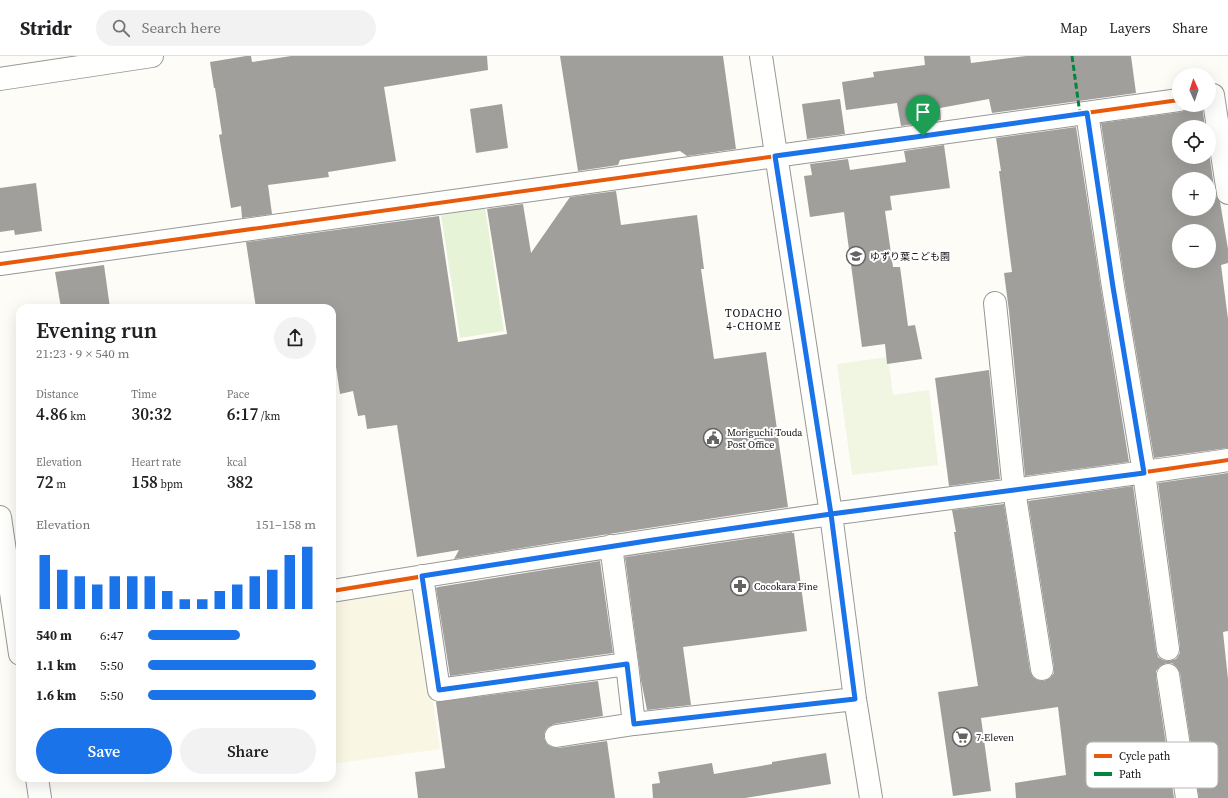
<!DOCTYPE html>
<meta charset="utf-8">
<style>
:root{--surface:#fff;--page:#f2f2f2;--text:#202124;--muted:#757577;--line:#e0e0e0;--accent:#1a73e8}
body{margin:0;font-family:"Source Serif 4","Noto Sans JP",serif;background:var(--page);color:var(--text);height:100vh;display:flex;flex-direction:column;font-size:15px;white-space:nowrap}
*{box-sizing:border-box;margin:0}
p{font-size:13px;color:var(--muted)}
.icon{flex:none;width:22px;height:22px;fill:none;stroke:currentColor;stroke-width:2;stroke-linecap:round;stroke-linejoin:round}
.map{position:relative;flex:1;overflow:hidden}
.sheet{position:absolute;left:16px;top:248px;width:320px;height:478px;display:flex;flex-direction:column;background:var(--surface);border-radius:12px;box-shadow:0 4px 16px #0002}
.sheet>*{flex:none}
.needle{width:26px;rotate:357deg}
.controls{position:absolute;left:1172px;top:12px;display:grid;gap:8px}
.controls a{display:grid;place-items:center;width:44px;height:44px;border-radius:50%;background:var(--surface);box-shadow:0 4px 16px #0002;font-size:20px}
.pin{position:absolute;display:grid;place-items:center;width:34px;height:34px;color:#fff;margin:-41px -17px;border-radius:50% 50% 50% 0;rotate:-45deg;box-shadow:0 0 4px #0007}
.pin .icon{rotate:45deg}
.round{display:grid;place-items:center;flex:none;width:42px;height:42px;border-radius:21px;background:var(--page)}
.summary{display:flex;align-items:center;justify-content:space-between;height:68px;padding:0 20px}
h1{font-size:22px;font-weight:600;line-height:30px}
.metrics{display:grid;grid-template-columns:repeat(3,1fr);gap:6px;height:68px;padding:4px 20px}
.metrics div{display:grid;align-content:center}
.metrics b{font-size:17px;font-weight:600}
.metrics small{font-size:11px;font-weight:400}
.metrics p{font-size:11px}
.chart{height:112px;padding:8px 20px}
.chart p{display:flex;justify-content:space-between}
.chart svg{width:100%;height:72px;margin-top:4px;stroke:var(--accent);stroke-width:6}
.action{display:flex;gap:8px;margin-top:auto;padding:8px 20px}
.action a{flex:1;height:46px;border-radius:24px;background:var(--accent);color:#fff;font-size:16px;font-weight:600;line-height:46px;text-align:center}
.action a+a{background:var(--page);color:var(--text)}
ul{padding:0 20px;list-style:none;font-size:13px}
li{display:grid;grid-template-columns:64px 48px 1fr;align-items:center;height:30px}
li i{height:10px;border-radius:5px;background:var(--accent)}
header{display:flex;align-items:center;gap:24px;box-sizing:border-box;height:56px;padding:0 20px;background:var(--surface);border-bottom:1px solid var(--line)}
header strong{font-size:19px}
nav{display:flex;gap:22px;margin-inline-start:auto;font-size:14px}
.search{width:280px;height:36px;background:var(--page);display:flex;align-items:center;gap:10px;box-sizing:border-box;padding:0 14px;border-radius:22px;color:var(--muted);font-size:15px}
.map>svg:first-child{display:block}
</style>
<header>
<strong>Stridr</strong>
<div class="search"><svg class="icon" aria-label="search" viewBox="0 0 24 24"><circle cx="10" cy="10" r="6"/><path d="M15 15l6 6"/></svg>Search here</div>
<nav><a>Map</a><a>Layers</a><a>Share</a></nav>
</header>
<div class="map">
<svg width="1228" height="742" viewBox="0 0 1228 742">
<rect width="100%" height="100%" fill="#fdfcf7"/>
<path fill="#f9f7e4" d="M404,530L417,539L440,693L332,708V542Z"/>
<path fill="#e7f3d7" d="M485,152L504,275L460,282L441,159Z"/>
<path fill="#f0f6e1" d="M888,301L893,339L929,334L938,409L852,419L837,308Z"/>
<path fill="#a19f9c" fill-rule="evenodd" d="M246,0H251L252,6L291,0H487L488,14L384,31L396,105L328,116L329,121L268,129L272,158L242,162L241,150L231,152L219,79L222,78L215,32H214L210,6Z
M560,0H723L736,93L687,100L680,95L620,104L618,109L578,115Z
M924,0H970L971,7L1026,0H1131L1136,37L992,57L989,43L940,52L941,64L901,70L897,47L846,54L842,26L874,21L873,16L925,9Z
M840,43L845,78L807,83L802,48Z
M502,48L508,92L476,97L470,53Z
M1202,49L1205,71H1179V101H1209V96L1215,138L1220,146L1228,193V207L1221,209L1228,263V392L1154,402L1125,229L1101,67L1181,56L1186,54L1189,51ZM1179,123H1209V153H1179ZM1179,175H1209V205H1179Z
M1076,71L1101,233L1129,406L1025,420L1009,255L1004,217L1012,216L999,115H1001L996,82Z
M944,89L950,132L890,140L892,154L885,155L893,211H900L908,270L915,269L922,303L887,308L885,288L862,291L844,156L810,161L804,120L812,119L810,108L848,103L850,114L906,106L904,95Z
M36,127L42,175L15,179L14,174L0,176V132Z
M616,135L621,169L697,159L704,213H701L714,303L766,296L788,451L609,478L454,503L459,494L417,501L397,369L367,373L365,359L358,360L353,335L340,338L334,297L335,296L332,277V252H256L246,186L439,160L458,286L507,278L487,153L523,148L531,197L570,141Z
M104,209L110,252H61L55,216Z
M989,314L1000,423L949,430L935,322Z
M1228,417V575L1223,576L1228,623V742H1199L1180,617L1177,611L1172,607H1166L1160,610L1156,615V621L1174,742H1016L1015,727L1066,719L1058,651L981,662L991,735L953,740L938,636L978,630L954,476H956L952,454L1004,448L1030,615L1033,621L1037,624L1044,625L1050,622L1054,617V611L1028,445L1133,430L1156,595L1158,601L1163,604L1169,605L1176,603L1180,597V591L1158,427Z
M792,476V477H794L807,575L683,591L691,649L647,654L641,624L625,501Z
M600,505L613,597L450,620L436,532L438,531Z
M598,625L603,660L554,668L548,671L545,675L544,682L547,688L551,691L558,692L607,685L615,742H418L415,716L445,712L436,646Z
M826,697L831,728L745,742H653L652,728L660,727L658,716L712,707L714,718L772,708V706Z"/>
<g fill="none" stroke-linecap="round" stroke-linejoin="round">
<defs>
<path id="minor" d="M761,0L831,458L855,643L871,742
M0,23L152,0
M1213,39L1228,137
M1087,57L1113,231L1144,417L1168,593
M0,208L1179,44
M995,247L1014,434L1042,613
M0,461L20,598
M611,490L627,608L634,668
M422,520L439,634L627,608
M332,535C498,508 664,481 831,458C963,440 1096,424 1228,404
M1168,619L1187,742
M556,680L634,668L855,643
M37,722L40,742"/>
</defs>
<use href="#minor" stroke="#979795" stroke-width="24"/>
<use href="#minor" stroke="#fffffe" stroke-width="22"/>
<path stroke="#00873e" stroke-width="3" stroke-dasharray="6 3" stroke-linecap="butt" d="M1072,0L1080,58"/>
<defs>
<path id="cycleway" d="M0,208L1179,44
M332,535C498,508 664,481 831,458C963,440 1096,424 1228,404"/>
</defs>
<use href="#cycleway" stroke="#fff" stroke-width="6"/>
<use href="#cycleway" stroke="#e8590c" stroke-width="4"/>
</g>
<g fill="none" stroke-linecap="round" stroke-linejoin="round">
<defs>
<path id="route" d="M923,80L775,100L831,458L653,484L422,520L439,634L627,608L634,668L855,643L831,458L1144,417L1113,231L1087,57L923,80"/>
</defs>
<use href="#route" stroke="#fff" stroke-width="8"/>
<use href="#route" stroke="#1a73e8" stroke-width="5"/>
</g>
<defs>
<symbol id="school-ring" viewBox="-11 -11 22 22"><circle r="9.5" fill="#fff" stroke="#646362" stroke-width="1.5"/><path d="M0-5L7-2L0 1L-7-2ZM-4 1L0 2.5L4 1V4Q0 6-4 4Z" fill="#646362"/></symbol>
<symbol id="civic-ring" viewBox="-11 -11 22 22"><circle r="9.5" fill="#fff" stroke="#646362" stroke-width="1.5"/><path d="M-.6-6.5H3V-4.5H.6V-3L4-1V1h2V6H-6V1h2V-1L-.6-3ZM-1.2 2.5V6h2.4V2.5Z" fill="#646362"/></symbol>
<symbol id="pharmacy-ring" viewBox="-11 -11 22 22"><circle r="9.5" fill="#fff" stroke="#646362" stroke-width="1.5"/><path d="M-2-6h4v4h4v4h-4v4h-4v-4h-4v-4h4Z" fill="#646362"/></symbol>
<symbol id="supermarket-ring" viewBox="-11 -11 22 22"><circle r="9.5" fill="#fff" stroke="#646362" stroke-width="1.5"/><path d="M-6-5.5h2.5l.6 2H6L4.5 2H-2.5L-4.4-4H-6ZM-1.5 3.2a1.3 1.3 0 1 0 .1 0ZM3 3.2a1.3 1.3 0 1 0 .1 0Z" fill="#646362"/></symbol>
</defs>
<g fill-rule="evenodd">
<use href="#school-ring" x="845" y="189" width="22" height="22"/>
<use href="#civic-ring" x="702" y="371" width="22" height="22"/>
<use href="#pharmacy-ring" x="729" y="519" width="22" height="22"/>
<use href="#supermarket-ring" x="951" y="670" width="22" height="22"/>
</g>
<g text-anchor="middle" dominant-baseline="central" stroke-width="4" stroke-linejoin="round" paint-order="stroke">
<g font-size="10" fill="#111" stroke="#fff" text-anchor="start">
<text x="870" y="200">ゆずり葉こども園</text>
<text x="727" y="376">Moriguchi Touda<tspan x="727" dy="12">Post Office</tspan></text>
<text x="754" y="530">Cocokara Fine</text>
<text x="976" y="681">7-Eleven</text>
</g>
<g font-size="11" letter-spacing="1" fill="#111" stroke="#fff">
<text x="754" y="257">TODACHO<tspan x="754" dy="13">4-CHOME</tspan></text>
</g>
</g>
<rect x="1086" y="686" width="132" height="46" rx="6" fill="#fff" stroke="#b8b8b8" stroke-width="1"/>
<rect x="1094" y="698" width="18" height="4" fill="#e8590c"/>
<rect x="1094" y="716" width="18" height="4" fill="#00873e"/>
<g font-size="11" fill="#111">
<text x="1119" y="704">Cycle path</text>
<text x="1119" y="722">Path</text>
</g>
</svg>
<div class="controls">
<a><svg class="needle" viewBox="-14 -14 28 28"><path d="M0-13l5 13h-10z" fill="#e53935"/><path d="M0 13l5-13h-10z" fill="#757577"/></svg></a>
<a><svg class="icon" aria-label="locate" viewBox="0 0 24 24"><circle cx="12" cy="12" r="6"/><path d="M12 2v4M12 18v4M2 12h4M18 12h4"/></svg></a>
<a>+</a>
<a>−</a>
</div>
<div class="pin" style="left:923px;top:80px;background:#1e9e55"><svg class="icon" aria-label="arrive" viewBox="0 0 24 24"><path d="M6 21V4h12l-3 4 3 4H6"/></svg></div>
<section class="sheet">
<div class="summary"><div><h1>Evening run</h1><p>21:23 · 9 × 540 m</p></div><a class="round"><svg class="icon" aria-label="share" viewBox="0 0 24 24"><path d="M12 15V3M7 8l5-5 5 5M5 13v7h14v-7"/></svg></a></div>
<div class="metrics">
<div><p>Distance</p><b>4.86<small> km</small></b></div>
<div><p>Time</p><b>30:32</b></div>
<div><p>Pace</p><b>6:17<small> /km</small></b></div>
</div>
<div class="metrics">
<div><p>Elevation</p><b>72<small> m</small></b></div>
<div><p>Heart rate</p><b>158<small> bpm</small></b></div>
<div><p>kcal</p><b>382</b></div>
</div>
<div class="chart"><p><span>Elevation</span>151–158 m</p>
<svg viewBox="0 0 160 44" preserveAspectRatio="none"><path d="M5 44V11M15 44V20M25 44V24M35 44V29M45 44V24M55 44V24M65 44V24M75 44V33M85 44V38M95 44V38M105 44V33M115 44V29M125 44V24M135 44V20M145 44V11M155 44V6"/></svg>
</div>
<ul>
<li><b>540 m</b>6:47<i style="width:55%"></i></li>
<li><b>1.1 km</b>5:50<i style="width:100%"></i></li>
<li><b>1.6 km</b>5:50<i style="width:100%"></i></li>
</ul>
<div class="action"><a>Save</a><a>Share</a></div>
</section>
</div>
